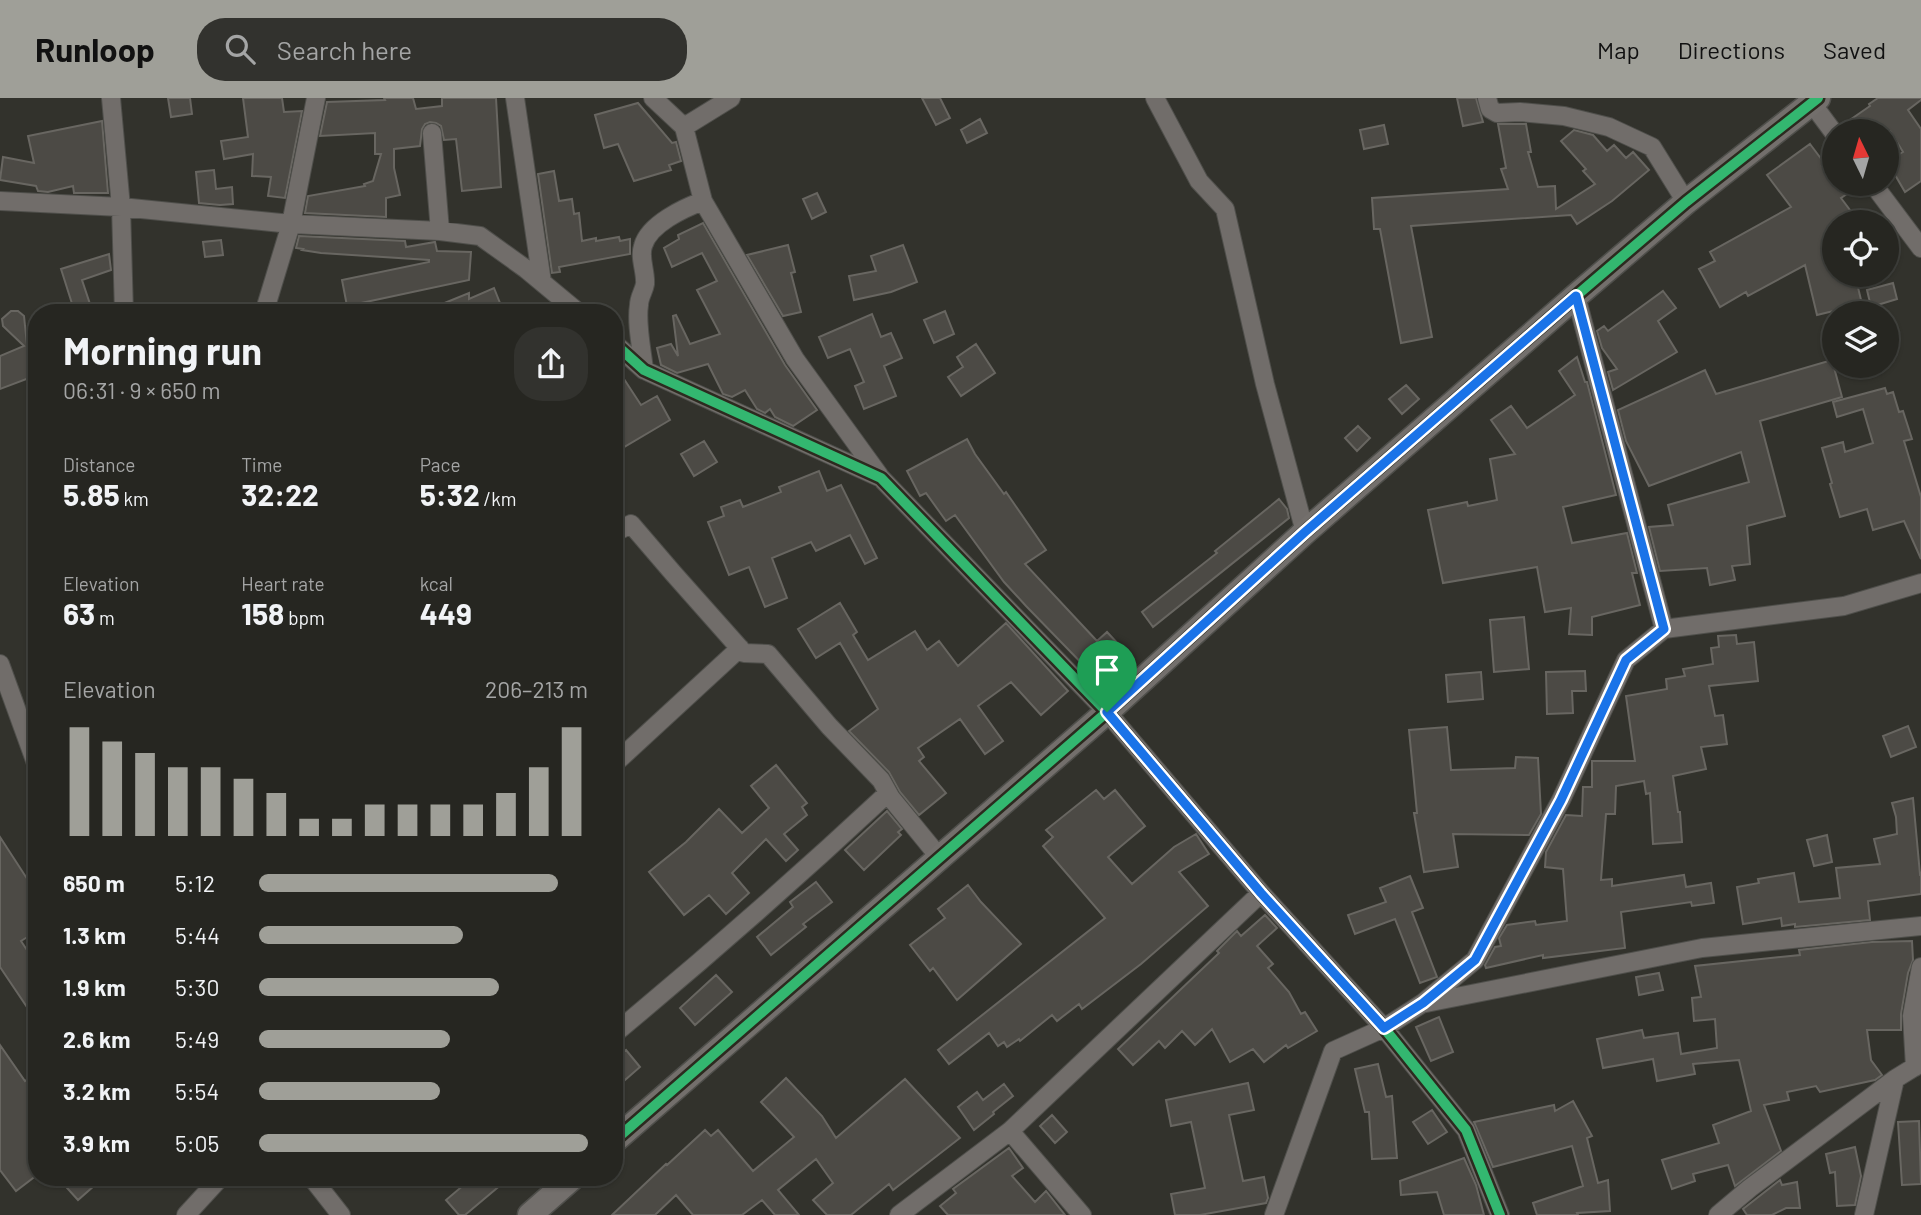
<!DOCTYPE html>
<meta charset="utf-8">
<style>
:root{--surface:#262621;--page:#32322e;--text:#f1f3f6;--muted:#a4a5a5;--line:#42433f;--accent:#9f9f98}
body{margin:0;font-family:Barlow,sans-serif;background:var(--page);color:var(--text);height:100vh;display:flex;flex-direction:column;font-size:26px;white-space:nowrap}
*{box-sizing:border-box;margin:0}
p{font-size:23px;color:var(--muted)}
.icon{flex:none;width:38px;height:38px;fill:none;stroke:currentColor;stroke-width:2;stroke-linecap:round;stroke-linejoin:round}
.map{position:relative;flex:1;overflow:hidden}
.details{position:absolute;left:28px;top:206px;width:595px;height:882px;display:flex;flex-direction:column;background:var(--surface);border-radius:28px;box-shadow:0 2px 5px #0004,0 0 0 2px var(--line)}
.details>*{flex:none}
.needle{width:46px;rotate:355deg}
.buttons{position:absolute;left:1822px;top:21px;display:grid;gap:14px}
.buttons a{display:grid;place-items:center;width:77px;height:77px;border-radius:50%;background:var(--surface);box-shadow:0 2px 5px #0004,0 0 0 2px var(--line);font-size:35px}
.pin{position:absolute;display:grid;place-items:center;width:60px;height:60px;color:#fff;margin:-72px -30px;border-radius:50% 50% 50% 0;rotate:-45deg;box-shadow:0 0 7px #0007}
.pin .icon{rotate:45deg}
.round{display:grid;place-items:center;flex:none;width:74px;height:74px;border-radius:28px;background:var(--page)}
.head{display:flex;align-items:center;justify-content:space-between;height:119px;padding:0 35px}
h1{font-size:38px;font-weight:700;line-height:52px}
.figures{display:grid;grid-template-columns:repeat(3,1fr);gap:10px;height:119px;padding:7px 35px}
.figures div{display:grid;align-content:center}
.figures b{font-size:30px;font-weight:700}
.figures small{font-size:19px;font-weight:400}
.figures p{font-size:19px}
.chart{height:196px;padding:14px 35px}
.chart p{display:flex;justify-content:space-between}
.chart svg{width:100%;height:126px;margin-top:7px;stroke:var(--accent);stroke-width:6}
ul{padding:0 35px;list-style:none;font-size:23px}
li{display:grid;grid-template-columns:112px 84px 1fr;align-items:center;height:52px}
li i{height:18px;border-radius:9px;background:var(--accent)}
header{display:flex;align-items:center;gap:42px;box-sizing:border-box;height:98px;padding:0 35px;background:var(--accent);color:#111}
header strong{font-size:33px}
nav{display:flex;gap:38px;margin-inline-start:auto;font-size:24px}
.search{width:490px;height:63px;background:var(--page);display:flex;align-items:center;gap:18px;box-sizing:border-box;padding:0 24px;border-radius:28px;color:var(--muted);font-size:26px}
.map>svg:first-child{display:block}
</style>
<header>
<strong>Runloop</strong>
<div class="search"><svg class="icon" aria-label="search" viewBox="0 0 24 24"><circle cx="10" cy="10" r="6"/><path d="M15 15l6 6"/></svg>Search here</div>
<nav><a>Map</a><a>Directions</a><a>Saved</a></nav>
</header>
<div class="map">
<svg width="1921" height="1117" viewBox="0 0 1921 1117">
<rect width="100%" height="100%" fill="#32322c"/>
<path fill="#4c4a45" stroke="#686661" stroke-width="2" d="M168,0H190L192,16L171,19Z
M243,0H282L284,14L302,13L285,100L268,98L271,79L252,78L253,56L224,61L221,43L248,39Z
M384,0H413L416,11L442,8V0H496L501,89L462,93L456,41L444,42L441,28L436,25L430,24L425,26L422,31L420,48L394,51V70L400,97L386,100V119L305,115L308,98L365,88L364,86L373,83L381,56H375V35L320,38L327,4L385,2Z
M922,0H940L950,20L936,27Z
M1457,0H1476L1483,24L1463,28Z
M1878,0H1921V2L1908,12L1921,31V83L1905,94L1887,63L1903,54L1890,33H1854L1847,24L1870,8L1869,6Z
M638,5L672,45L676,44L681,63L669,67L671,72L634,83L618,46L604,50L595,17Z
M980,21L987,35L967,45L961,32Z
M102,23L108,95H74L73,88L48,94L38,93L36,88L0,82L3,59L34,65L28,38Z
M1498,26H1526L1531,54H1528L1538,89L1555,88L1556,111L1595,86L1583,73L1586,71L1561,43L1574,32L1593,37L1607,53L1614,47L1626,60L1633,54L1649,72L1612,103L1577,126L1571,117L1411,128L1432,239L1401,245L1380,131H1374L1372,100L1508,91L1501,71L1506,70Z
M1384,27L1388,46L1364,51L1360,32Z
M1810,46L1825,66L1822,68L1834,83V86H1862L1841,100L1859,124H1834V177H1855L1862,206L1817,217L1805,167L1748,198L1746,194L1720,209L1699,171L1715,163L1710,154L1791,109L1767,77Z
M214,72L216,91L232,89L233,106L220,107L199,105L196,74Z
M554,73L559,103L572,101L574,116L579,115L582,143L596,140V143L619,139L620,143L630,141V156L559,169L560,174L552,175L538,76Z
M817,95L826,114L812,121L803,101Z
M703,125L785,267L817,312L793,328L775,319L770,311L765,315L757,311L745,292L732,299L723,296L708,266L677,275L661,267L657,250L671,246L678,258L673,218L676,217L690,246L720,236L697,192L717,183L702,155L672,169L664,150L679,141L678,137Z
M299,138L405,143L406,149L435,144L437,153L471,154L469,182L347,208L342,182L429,164V162L321,155L302,152L303,151L296,150Z
M221,142L223,157L205,159L203,144Z
M788,147L795,174L791,175L801,214L783,218L747,157Z
M903,147L917,184L891,194L854,202L849,178L876,173L871,158Z
M109,156L111,172L82,182L93,215H75L61,171Z
M1893,185L1897,201L1871,209L1867,192Z
M494,190L504,215H420L469,195V201Z
M1663,193L1676,210L1658,223L1677,254L1613,292L1608,274L1617,271L1602,250L1597,233L1604,228L1608,233Z
M11,213H18L24,218L27,247L37,244V277L0,291V258L24,248L3,228L2,221Z
M945,213L954,236L934,245L924,222Z
M872,216L881,239L891,235L902,260L884,268L896,298L864,311L855,288L864,284L850,251L828,260L819,239Z
M976,246L995,275L961,298L948,279L963,269L957,259Z
M1577,259L1585,284H1587L1616,397L1563,409L1572,445L1627,435L1637,475H1632L1640,507L1592,519V537L1569,536L1571,510L1545,514L1537,469L1443,485L1428,412L1467,404L1468,408L1497,402L1490,361L1515,356L1491,322L1511,308L1527,330L1575,297L1559,273Z
M1832,262L1842,299L1760,323L1785,418L1747,428L1750,466L1732,468L1735,482L1710,487L1707,470L1660,473L1649,429L1673,427L1668,407L1749,384L1741,354L1649,388L1626,343L1618,312L1705,272L1716,296Z
M624,281L641,307L657,298L670,322L619,352L614,343V288Z
M1406,287L1419,301L1402,316L1389,301Z
M1885,290L1887,296L1893,294L1899,314L1903,313L1912,341L1904,343L1921,399V461L1904,423L1873,432L1867,411L1840,419L1830,386L1832,385L1822,350L1843,344L1845,354L1873,345L1863,311L1837,319L1833,304Z
M1358,328L1370,340L1357,353L1345,340Z
M967,341L975,356L1004,396L1006,394L1046,452L1025,466L1097,543L1107,534L1120,548L1111,555L1117,562L1097,581L1026,508L1004,484L955,417L946,423L926,395L920,398L907,373Z
M704,343L717,364L694,378L681,356Z
M819,373L827,393L841,387L877,460L865,466L850,437L816,453L811,444L772,460L787,500L765,509L749,469L729,477L708,424L724,418L721,409L740,402L743,409L781,394L779,389Z
M1279,401L1287,411L1289,420L1153,529L1142,514L1217,455L1215,453Z
M840,505L857,534L853,537L868,562L915,533L927,552L939,543L958,568L1006,525L1068,593L1041,617L1011,584L978,608L1003,643L985,656L960,621L918,650L924,659L919,663L946,695L919,717L900,694L889,674L849,633L878,611L840,545L816,560L798,531Z
M1524,519L1529,571L1494,574L1490,522Z
M1736,537L1737,546L1754,544L1758,583L1709,588L1715,618L1723,617L1727,646L1701,649L1706,671L1673,678L1678,714H1680L1682,744L1653,746L1650,695L1646,696L1644,683L1616,688L1615,716H1606L1601,782L1612,781V788L1684,777L1686,789L1711,785L1714,805L1692,808L1691,804L1621,814L1625,850L1543,860V857L1486,870L1485,867L1495,849L1501,848L1499,840L1507,827L1535,823L1536,827L1567,823L1563,771L1545,769L1546,754L1566,717L1582,718L1583,689H1592V663H1635L1626,598L1667,591L1666,581L1685,578L1683,571L1713,566L1711,550L1719,549L1718,538Z
M1585,573L1586,593H1572L1573,615L1547,616L1546,574Z
M1481,574L1483,601L1448,604L1446,577Z
M1908,628L1916,649L1891,659L1883,638Z
M1447,629L1451,672L1515,670L1516,659L1538,660L1541,716L1529,737L1453,736L1458,769L1424,774L1414,715H1417L1409,632Z
M776,667L807,705L802,709L807,717L784,736L798,752L786,763L766,741L732,775L749,795L726,816L709,797L684,817L649,774L686,744L719,711L742,735L769,710L751,688Z
M1096,692L1104,701L1115,692L1145,728L1108,759L1132,786L1174,749L1196,736L1209,756L1179,774L1208,808L1141,866L1082,911L1079,906L1057,923L1052,917L1020,943L1019,941L1007,949L1004,944L998,948L989,935L949,966L938,952L1105,820L1043,748L1053,739L1046,732Z
M1913,700L1920,776L1921,775V796L1868,803L1870,822L1795,829V826L1782,828L1781,820L1743,826L1737,789L1759,785L1758,781L1794,775L1799,804L1840,800L1836,770L1880,766L1874,741L1897,736L1896,719L1892,705Z
M887,713L902,731L898,734L901,737L864,772L845,752Z
M1827,737L1832,764L1814,768L1807,742Z
M0,739L37,796V833L21,843L37,867V924L0,869Z
M1410,778L1423,810L1412,814L1437,879L1420,885L1395,821L1355,836L1348,817L1386,804L1380,790Z
M816,784L832,804L803,826L806,829L771,857L757,839L793,809L790,804Z
M968,787L981,804L1021,846L957,902L933,870L930,873L910,847L945,820L938,811Z
M1265,817L1277,830L1257,848L1273,866L1268,870L1289,894L1301,916L1305,914L1317,933L1288,950L1286,947L1264,964L1253,951L1230,964L1212,931L1195,947L1182,933L1165,950L1159,943L1133,967L1118,951L1219,855L1217,853L1237,833L1241,838Z
M1912,843L1913,862L1908,875L1901,916V932H1867L1871,962L1882,977L1875,982L1820,994L1816,988L1787,994L1789,1002L1764,1007L1781,1053L1735,1088L1728,1067L1693,1076L1695,1083L1672,1091L1662,1062L1719,1045L1713,1027L1751,1013L1739,962L1693,966L1695,976L1657,983L1653,961L1603,970L1597,941L1642,932L1644,940L1678,935L1681,956L1717,950L1715,921L1694,923L1692,900L1701,899L1695,868L1800,857L1799,852L1872,844Z
M1659,875L1663,892L1639,897L1636,879Z
M716,877L732,894L695,927L680,910Z
M1439,919L1453,954L1431,963L1416,929Z
M0,947L25,983L28,981L37,994V1077L16,1093L0,1072Z
M626,952L640,969L625,982L614,969V962Z
M1378,966L1386,999L1392,998L1397,1060L1372,1061L1369,1014H1365L1355,971Z
M786,980L822,1018L836,1040L905,981L960,1040L893,1092L889,1086L851,1117H827L813,1102L833,1085L816,1061L778,1092L799,1117H775L762,1102L742,1117H693L676,1097L655,1117H612L666,1066L667,1067L705,1032L711,1038L718,1032L753,1073L794,1039L761,1004Z
M1248,985L1254,1012L1229,1017L1243,1083L1264,1079L1268,1100L1266,1105L1200,1117H1175L1171,1096L1205,1090L1191,1024L1171,1028L1166,1002Z
M1004,986L1013,998L993,1014L994,1016L974,1032L958,1009L977,994L983,1002Z
M1573,1003L1592,1038L1587,1040L1598,1085L1608,1082L1610,1113L1577,1115L1578,1117H1537L1533,1105L1583,1088L1572,1048L1493,1069L1474,1024L1554,1007L1555,1013Z
M1432,1012L1447,1034L1428,1046L1413,1024Z
M1052,1017L1067,1034L1055,1045L1040,1028Z
M1919,1023L1921,1086L1902,1087L1898,1024Z
M1855,1049L1861,1078L1855,1107L1837,1108L1835,1074L1830,1075L1826,1056Z
M1009,1050L1023,1070L1012,1078L1035,1104L1046,1093L1065,1117H948L940,1108L956,1095L953,1091Z
M1464,1060L1476,1087L1484,1117H1444L1437,1094L1401,1097L1400,1083Z
M58,1080H103L78,1102Z
M472,1080H509L465,1117H459L446,1102Z
M1780,1082L1782,1087L1797,1084L1800,1110H1786L1772,1117H1747L1743,1111Z"/>
<g fill="none" stroke-linecap="round" stroke-linejoin="round">
<defs>
<path id="street" d="M111,0L121,109L124,215
M515,0L542,184
M653,0L684,29L703,103L795,261L879,377
M1155,0L1199,83L1225,111L1265,286L1305,434
M1487,0L1490,11L1497,15L1520,14L1564,18L1609,29L1652,49L1686,104
M1808,0L1834,35
M684,29L731,0
M432,35L440,133
M1873,86L1921,150
M0,103L121,109L291,126L440,133L480,138L526,171L579,215
M1576,198L1664,531
M264,215L291,126L316,0
M614,245L644,272L881,380L1107,614L1261,795L1384,930L1466,1032L1500,1117
M644,272C642,252 636,226 639,207C639,199 644,193 645,186C646,173 639,160 643,148C649,126 684,110 703,103
M614,435L631,426L673,475L744,555L768,556L829,628L881,682L891,700L940,760
M0,566L37,668
M614,666L740,550
M1426,905L1702,850L1921,828
M614,936C708,858 799,778 888,695
M1915,969L1912,918L1921,869
M1010,1033L1082,1117
M312,1080L341,1117
M186,1117L220,1080
M899,1117L1010,1033L1261,795
M1274,1117L1333,953L1384,930L1423,905L1475,862L1561,702L1626,562L1664,531L1844,508L1921,485
M1718,1117L1750,1090L1895,981L1921,965
M1864,1117L1895,981"/>
<path id="secondary" d="M614,1043L1107,614L1305,434L1576,198L1686,104L1818,0
M530,1117L572,1080"/>
</defs>
<use href="#street" stroke="#4f4f4b" stroke-width="20"/>
<use href="#secondary" stroke="#4f4f4b" stroke-width="27"/>
<use href="#street" stroke="#716d6a" stroke-width="18"/>
<use href="#secondary" stroke="#736f6c" stroke-width="24"/>
<defs>
<path id="cycleway" d="M614,245L644,272L881,380L1107,614L1261,795L1384,930L1466,1032L1500,1117
M614,1043L1107,614L1305,434L1576,198L1686,104L1818,0"/>
</defs>
<use href="#cycleway" stroke="#2c2a1f" stroke-width="15"/>
<use href="#cycleway" stroke="#33b770" stroke-width="10"/>
</g>
<g fill="none" stroke-linecap="round" stroke-linejoin="round">
<defs>
<path id="route" d="M1576,198L1664,531L1626,562L1561,702L1475,862L1423,905L1384,930L1261,795L1107,614L1305,434Z"/>
</defs>
<use href="#route" stroke="#fff" stroke-width="14"/>
<use href="#route" stroke="#1a73e8" stroke-width="9"/>
</g>
</svg>
<div class="buttons">
<a><svg class="needle" viewBox="-14 -14 28 28"><path d="M0-13l5 13h-10z" fill="#e53935"/><path d="M0 13l5-13h-10z" fill="#a4a5a5"/></svg></a>
<a><svg class="icon" aria-label="locate" viewBox="0 0 24 24"><circle cx="12" cy="12" r="6"/><path d="M12 2v4M12 18v4M2 12h4M18 12h4"/></svg></a>
<a><svg class="icon" aria-label="layers" viewBox="0 0 24 24"><path d="M12 4l9 5-9 5-9-5zM3 14l9 5 9-5"/></svg></a>
</div>
<div class="pin" style="left:1107px;top:614px;background:#1e9e55"><svg class="icon" aria-label="arrive" viewBox="0 0 24 24"><path d="M6 21V4h12l-3 4 3 4H6"/></svg></div>
<section class="details">
<div class="head"><div><h1>Morning run</h1><p>06:31 · 9 × 650 m</p></div><a class="round"><svg class="icon" aria-label="share" viewBox="0 0 24 24"><path d="M12 15V3M7 8l5-5 5 5M5 13v7h14v-7"/></svg></a></div>
<div class="figures">
<div><p>Distance</p><b>5.85<small> km</small></b></div>
<div><p>Time</p><b>32:22</b></div>
<div><p>Pace</p><b>5:32<small> /km</small></b></div>
</div>
<div class="figures">
<div><p>Elevation</p><b>63<small> m</small></b></div>
<div><p>Heart rate</p><b>158<small> bpm</small></b></div>
<div><p>kcal</p><b>449</b></div>
</div>
<div class="chart"><p><span>Elevation</span>206–213 m</p>
<svg viewBox="0 0 160 44" preserveAspectRatio="none"><path d="M5 44V6M15 44V11M25 44V15M35 44V20M45 44V20M55 44V24M65 44V29M75 44V38M85 44V38M95 44V33M105 44V33M115 44V33M125 44V33M135 44V29M145 44V20M155 44V6"/></svg>
</div>
<ul>
<li><b>650 m</b>5:12<i style="width:91%"></i></li>
<li><b>1.3 km</b>5:44<i style="width:62%"></i></li>
<li><b>1.9 km</b>5:30<i style="width:73%"></i></li>
<li><b>2.6 km</b>5:49<i style="width:58%"></i></li>
<li><b>3.2 km</b>5:54<i style="width:55%"></i></li>
<li><b>3.9 km</b>5:05<i style="width:100%"></i></li>
</ul>
</section>
</div>
